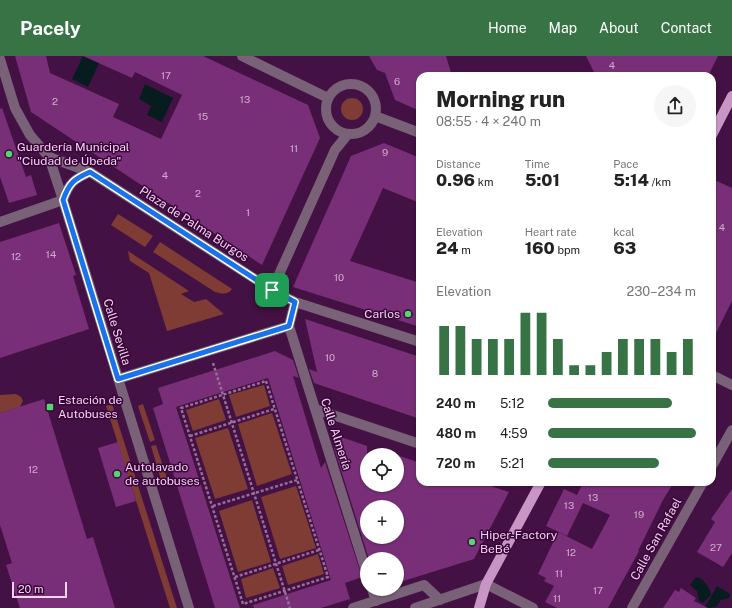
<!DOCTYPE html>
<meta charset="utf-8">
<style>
:root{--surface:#fff;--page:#f6f6f6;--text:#222;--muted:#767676;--accent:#387346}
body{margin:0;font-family:"Public Sans",sans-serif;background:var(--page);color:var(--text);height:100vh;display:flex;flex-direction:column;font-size:15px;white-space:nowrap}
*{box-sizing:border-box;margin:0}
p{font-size:13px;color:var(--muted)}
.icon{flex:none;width:22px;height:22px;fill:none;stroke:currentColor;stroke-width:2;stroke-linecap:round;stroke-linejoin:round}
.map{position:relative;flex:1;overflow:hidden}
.drawer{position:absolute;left:416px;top:16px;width:300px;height:414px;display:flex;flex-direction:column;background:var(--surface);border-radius:12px;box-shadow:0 1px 3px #0004}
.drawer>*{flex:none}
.controls{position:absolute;left:360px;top:392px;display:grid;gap:8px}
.controls a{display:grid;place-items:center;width:44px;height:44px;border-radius:50%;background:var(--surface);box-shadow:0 1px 3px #0004;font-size:20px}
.scale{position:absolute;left:12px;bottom:10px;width:55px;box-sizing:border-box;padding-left:4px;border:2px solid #f1d2ef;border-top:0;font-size:11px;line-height:14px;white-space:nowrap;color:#f1d2ef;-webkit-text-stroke:3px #390539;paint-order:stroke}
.pin{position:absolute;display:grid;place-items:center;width:34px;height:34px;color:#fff;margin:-17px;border-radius:8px;box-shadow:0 2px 6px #0006}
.round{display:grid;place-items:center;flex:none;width:42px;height:42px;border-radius:21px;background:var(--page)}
.summary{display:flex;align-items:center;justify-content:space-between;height:68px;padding:0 20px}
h1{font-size:22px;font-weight:800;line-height:30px}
.figures{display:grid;grid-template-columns:repeat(3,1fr);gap:6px;height:68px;padding:4px 20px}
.figures div{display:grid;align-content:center}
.figures b{font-size:17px;font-weight:800}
.figures small{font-size:11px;font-weight:400}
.figures p{font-size:11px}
.chart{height:112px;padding:8px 20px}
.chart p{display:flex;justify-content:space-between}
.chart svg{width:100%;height:72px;margin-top:4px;stroke:var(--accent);stroke-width:6}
ul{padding:0 20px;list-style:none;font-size:13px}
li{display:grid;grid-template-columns:64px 48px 1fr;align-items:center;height:30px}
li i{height:10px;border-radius:5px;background:var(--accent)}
header{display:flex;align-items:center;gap:24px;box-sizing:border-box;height:56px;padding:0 20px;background:var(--accent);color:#fff}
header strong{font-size:19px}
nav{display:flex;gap:22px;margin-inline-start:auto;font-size:14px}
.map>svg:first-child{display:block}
</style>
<header>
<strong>Pacely</strong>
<nav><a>Home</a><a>Map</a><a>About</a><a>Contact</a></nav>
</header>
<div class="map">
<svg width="732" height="552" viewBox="0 0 732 552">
<rect width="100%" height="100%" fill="#414"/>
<path fill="#7e3c35" d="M341 53a11 11 0 1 1 22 0a11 11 0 1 1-22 0Z
M118,158L153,180L145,191L111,169Z
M160,186L232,233C228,239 222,238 215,236L153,196Z
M128,195L189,235L181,238L194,246L206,243L224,258L167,275L149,217L130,205Z
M264,329L270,350L236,361L229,339Z
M16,338L21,341L23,345L20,351L0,357V339Z
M219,343L226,364L193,375L186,354Z
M112,348L177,552H170L106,350Z
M143,348L155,384L150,386L138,350Z
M272,357L292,418L257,430L238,368Z
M228,372L248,433L215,443L195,382Z
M156,389L167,422L161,424L151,390Z
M296,430L316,492L280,503L261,441Z
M252,444L271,506L238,516L219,455Z
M318,498L324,518L288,529L282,510Z
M273,512L280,532L246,542L241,523Z"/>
<path fill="#071c1f" d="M83,0H94L101,3L88,31L72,23Z
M145,28L173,42L162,66L147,59L151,50L139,43Z
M696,521C703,522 710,531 711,539L703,547L699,545L697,535L690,529Z
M717,530L730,538L729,542L721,544L716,551L706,552L705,551Z"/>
<path fill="#782f77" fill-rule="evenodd" d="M15,0H46L50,17L119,48L113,61L161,83L182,39L135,16L132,22L83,0H203L308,49L320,82L262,209L31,56Z
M369,0H446L452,20H420V55L395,44L385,17L377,14Z
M586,0H718L708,20H596Z
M2,52L26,121L31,119L37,139L9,147L0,121V53Z
M384,87L420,102V147L383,132L350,205L420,227V271L293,231L351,100Z
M712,123L732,132V245L712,285Z
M59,167L76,219L73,220L89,273L0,302V186Z
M305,263L420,301V363L314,327L309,313L317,316Z
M275,295L293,304L299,322L293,320L321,412L325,406L362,521L345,527L350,543L321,552H254L253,549L331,524L268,322L176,351L240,552H215L153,352L163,348L158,332Z
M44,343L87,483L93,481L115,552H20L6,509L12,507L0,469V357Z
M341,381L367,390V429H397V399L420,407V426H478L509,436L474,503L397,527V503H369L334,392ZM367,451H397V481H367Z
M118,386L136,445L116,451L98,392Z
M586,426H674L663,444L638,495H639L608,552H557L545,546L554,530L544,525L546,522L538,518L558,476L592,493L610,459L583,447L567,480L546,470L564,433L577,439L582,429L584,430Z
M732,433V497L723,511L697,496L715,466L711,463Z
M681,532L696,542L694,545L708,552H663L675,534L679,536Z"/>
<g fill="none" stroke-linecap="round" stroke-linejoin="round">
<path stroke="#976e96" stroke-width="2.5" stroke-dasharray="3 2" stroke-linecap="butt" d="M213,307L290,552
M266,325L328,521L243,548L181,352Z
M190,380L274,353
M213,450L297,424
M235,521L319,494"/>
<path stroke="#796178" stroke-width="10" d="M242,0L328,42
M0,3L15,52L30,79L49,101L63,144L189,552
M326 53a25 25 0 1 1 50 0a25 25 0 1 1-50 0Z
M375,60L420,77
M49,101L90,116L272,234L295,246L420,286
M63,144C69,127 74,123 90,116
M0,166L63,144
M272,234L335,94L348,78
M289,270L367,518
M289,270L295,246
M712,319L732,329
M118,323L289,270
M315,353L420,388
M712,410L732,374
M372,533L376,545
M353,552L424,529L440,544
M415,552L486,528L533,552
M632,552L703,426"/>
<path stroke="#c895c5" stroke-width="10" d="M712,79L732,40
M479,552L486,528L541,426"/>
</g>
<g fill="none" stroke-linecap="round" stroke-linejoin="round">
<defs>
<path id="route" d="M90,116L272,234L295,246L289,270L118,323L63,144C69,127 74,123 90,116Z"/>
</defs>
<use href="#route" stroke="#fff" stroke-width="8"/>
<use href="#route" stroke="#1a73e8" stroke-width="5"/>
</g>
<g fill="#54d672" stroke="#390539" stroke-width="1.5">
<circle cx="9" cy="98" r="4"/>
<circle cx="408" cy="258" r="4"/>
<rect x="46" y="347" width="8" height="8" rx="2"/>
<circle cx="117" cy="418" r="4"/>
<circle cx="472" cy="486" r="4"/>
</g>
<g text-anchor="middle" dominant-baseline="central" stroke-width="3" stroke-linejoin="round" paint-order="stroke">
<g font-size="10" fill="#d3a9d1">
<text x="612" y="9">4</text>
<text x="166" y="19">17</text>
<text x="397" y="25">6</text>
<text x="245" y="43">13</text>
<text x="55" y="45">2</text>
<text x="203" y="60">15</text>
<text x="294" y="92">11</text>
<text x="385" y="96">9</text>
<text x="165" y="119">4</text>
<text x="198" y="137">2</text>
<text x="248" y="156">1</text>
<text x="722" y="171">4</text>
<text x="51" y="198">14</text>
<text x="16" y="200">12</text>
<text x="339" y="221">10</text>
<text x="330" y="301">10</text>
<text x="375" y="317">8</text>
<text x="33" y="413">12</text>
<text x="593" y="441">13</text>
<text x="569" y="449">13</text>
<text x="639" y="458">19</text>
<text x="716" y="491">27</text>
<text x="571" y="496">12</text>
<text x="559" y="517">11</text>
<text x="598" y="534">17</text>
<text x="557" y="542">11</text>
</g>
<g font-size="12" fill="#f1d2ef" stroke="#390539" text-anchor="start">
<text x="17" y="91">Guardería Municipal<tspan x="17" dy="14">"Ciudad de Úbeda"</tspan></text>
<text x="400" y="258" text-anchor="end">Carlos</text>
<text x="58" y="344">Estación de<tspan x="58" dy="14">Autobuses</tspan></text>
<text x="125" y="411">Autolavado<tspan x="125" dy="14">de autobuses</tspan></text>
<text x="480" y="479">Hiper-Factory<tspan x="480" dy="14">BeBé</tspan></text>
</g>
<g font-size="12" fill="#f1d2ef" stroke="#390539">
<text transform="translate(194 168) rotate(33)">Plaza de Palma Burgos</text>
<text transform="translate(117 276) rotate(73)">Calle Sevilla</text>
<text transform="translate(336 378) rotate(72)">Calle Almería</text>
<text transform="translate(656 483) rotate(-61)">Calle San Rafael</text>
</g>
</g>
</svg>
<div class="controls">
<a><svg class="icon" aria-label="locate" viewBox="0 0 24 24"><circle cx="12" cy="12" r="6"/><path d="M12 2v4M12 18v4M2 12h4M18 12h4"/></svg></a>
<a>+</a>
<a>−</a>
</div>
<div class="scale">20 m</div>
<div class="pin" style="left:272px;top:234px;background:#1e9e55"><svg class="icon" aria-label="arrive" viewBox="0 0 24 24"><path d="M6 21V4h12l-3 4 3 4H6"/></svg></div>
<section class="drawer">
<div class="summary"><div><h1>Morning run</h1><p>08:55 · 4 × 240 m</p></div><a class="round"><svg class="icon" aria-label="share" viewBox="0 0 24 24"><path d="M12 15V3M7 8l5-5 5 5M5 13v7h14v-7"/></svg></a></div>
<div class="figures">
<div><p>Distance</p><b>0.96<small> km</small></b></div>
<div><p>Time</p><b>5:01</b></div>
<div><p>Pace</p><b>5:14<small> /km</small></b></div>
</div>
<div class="figures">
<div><p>Elevation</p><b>24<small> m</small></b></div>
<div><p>Heart rate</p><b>160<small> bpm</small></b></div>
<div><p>kcal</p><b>63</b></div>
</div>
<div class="chart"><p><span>Elevation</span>230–234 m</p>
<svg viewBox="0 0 160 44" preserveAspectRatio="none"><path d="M5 44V14M15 44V14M25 44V22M35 44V22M45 44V22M55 44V6M65 44V6M75 44V22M85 44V38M95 44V38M105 44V30M115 44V22M125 44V22M135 44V22M145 44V30M155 44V22"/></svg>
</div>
<ul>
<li><b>240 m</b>5:12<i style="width:84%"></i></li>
<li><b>480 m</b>4:59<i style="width:100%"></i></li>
<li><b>720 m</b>5:21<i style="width:75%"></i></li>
</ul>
</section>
</div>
